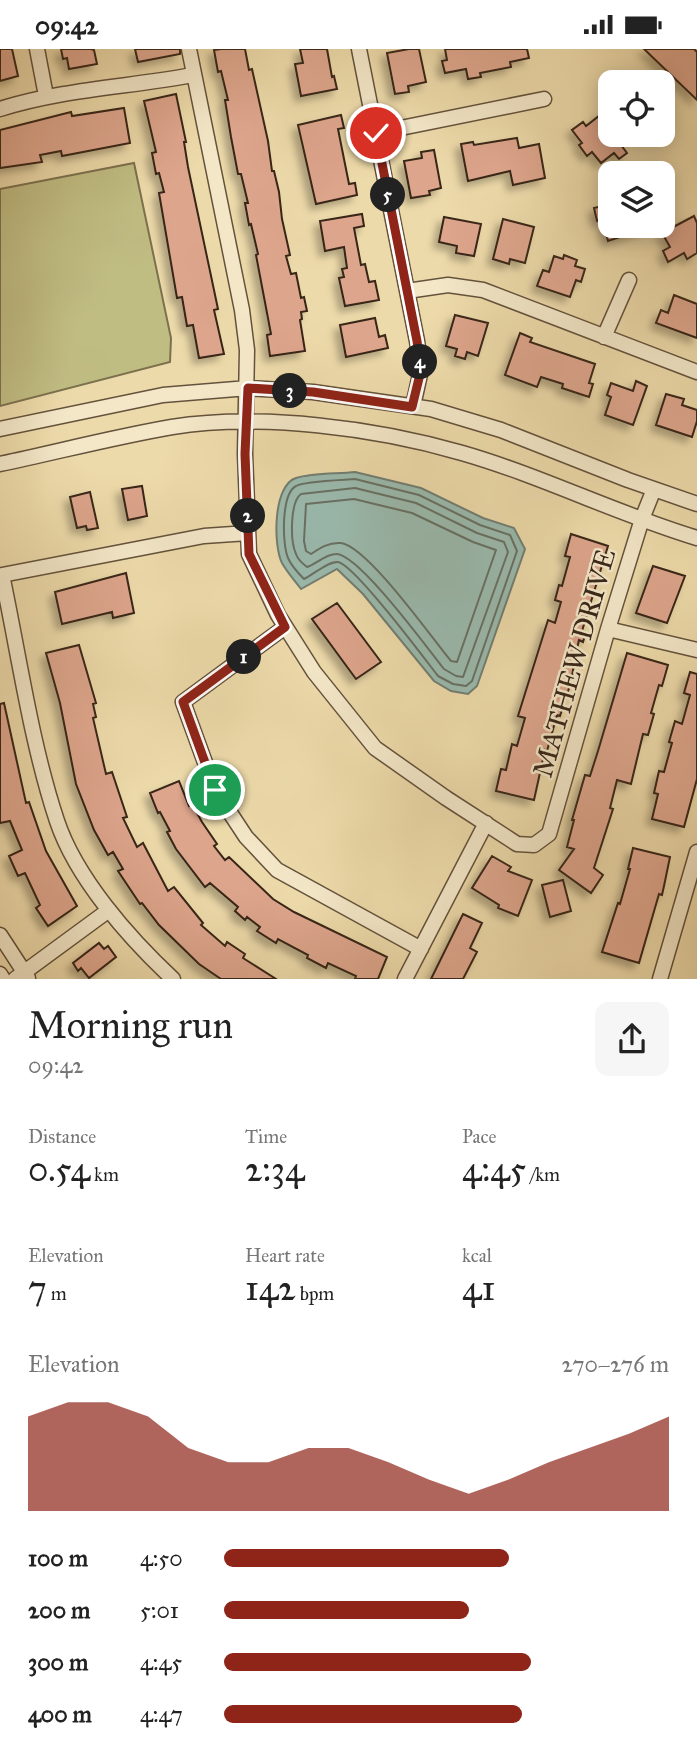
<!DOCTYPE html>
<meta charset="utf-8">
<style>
:root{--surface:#fff;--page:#f6f6f6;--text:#222;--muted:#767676;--accent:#8f2418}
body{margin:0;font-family:"IM FELL Great Primer",serif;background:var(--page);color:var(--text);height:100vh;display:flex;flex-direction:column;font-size:26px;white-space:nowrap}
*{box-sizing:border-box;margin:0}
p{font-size:23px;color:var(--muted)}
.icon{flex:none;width:38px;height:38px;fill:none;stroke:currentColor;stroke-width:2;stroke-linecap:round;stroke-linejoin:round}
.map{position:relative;height:930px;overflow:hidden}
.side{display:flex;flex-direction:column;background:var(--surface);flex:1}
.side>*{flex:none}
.controls{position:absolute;left:598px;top:21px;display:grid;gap:14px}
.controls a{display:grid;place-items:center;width:77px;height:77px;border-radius:14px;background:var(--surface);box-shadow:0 4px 18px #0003;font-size:35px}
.pin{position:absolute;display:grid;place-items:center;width:60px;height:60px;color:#fff;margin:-30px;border:4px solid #fff;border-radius:50%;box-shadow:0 2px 7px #0007}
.km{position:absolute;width:35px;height:35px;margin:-18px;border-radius:50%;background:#222;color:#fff;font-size:19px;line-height:35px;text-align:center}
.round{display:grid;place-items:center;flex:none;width:74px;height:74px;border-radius:14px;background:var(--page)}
.head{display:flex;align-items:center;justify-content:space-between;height:119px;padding:0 28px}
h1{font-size:38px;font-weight:600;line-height:52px}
.stats{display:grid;grid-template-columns:repeat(3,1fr);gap:10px;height:119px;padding:7px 28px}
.stats div{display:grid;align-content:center}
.stats b{font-size:35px;font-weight:600}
.stats small{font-size:19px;font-weight:400}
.stats p{font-size:19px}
.chart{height:196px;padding:14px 28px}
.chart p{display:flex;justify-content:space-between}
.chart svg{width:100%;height:126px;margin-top:7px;fill:var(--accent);opacity:.7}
ul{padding:0 28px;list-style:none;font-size:23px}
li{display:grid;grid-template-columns:112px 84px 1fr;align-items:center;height:52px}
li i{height:18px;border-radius:9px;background:var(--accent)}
.status{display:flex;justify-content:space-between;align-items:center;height:49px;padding:0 35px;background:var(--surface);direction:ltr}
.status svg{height:19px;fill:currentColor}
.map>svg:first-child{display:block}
</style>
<div class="status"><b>09:42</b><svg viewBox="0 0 49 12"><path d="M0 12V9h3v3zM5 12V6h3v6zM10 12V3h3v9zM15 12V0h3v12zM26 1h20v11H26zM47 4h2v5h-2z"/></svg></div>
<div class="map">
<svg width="697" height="930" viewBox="0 0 697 930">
<defs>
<filter id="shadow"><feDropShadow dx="-5.5" dy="5.5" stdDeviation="3.5" flood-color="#0004"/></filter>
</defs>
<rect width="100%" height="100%" fill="#eddaaa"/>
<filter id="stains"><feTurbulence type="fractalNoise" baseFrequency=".00286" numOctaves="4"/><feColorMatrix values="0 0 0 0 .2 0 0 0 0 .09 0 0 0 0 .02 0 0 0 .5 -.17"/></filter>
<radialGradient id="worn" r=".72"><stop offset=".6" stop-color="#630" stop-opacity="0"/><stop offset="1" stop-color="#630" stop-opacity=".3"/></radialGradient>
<path fill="#c0bd83" stroke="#7c714e" stroke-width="2" d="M134,114L171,289L170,313L0,357V140Z"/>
<path fill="#9abaae" stroke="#727e72" stroke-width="2" d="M355,423L421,439L483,469L514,479L525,500L477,637L468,645L451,642L434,632L363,545L337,520L301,540C295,532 287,523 282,514C273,496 273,436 296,429C313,424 337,425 355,423Z"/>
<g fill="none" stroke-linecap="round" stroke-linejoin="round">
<path stroke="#687063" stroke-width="2" d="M355,430L419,446L480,476L510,486L517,502L472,632L466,637L453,635L438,627C424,609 355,516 338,513C328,512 313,526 304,530C299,525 291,516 288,509C282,495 281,445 296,437C304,432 343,431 355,430Z
M355,439L416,454L477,484L504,493L508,503L463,628L456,627L444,620C428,600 358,504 336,505C326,505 316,515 307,518C303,515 298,511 296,505C290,492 290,453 301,445Z
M354,450L412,464L473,493L496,501L457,613L451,612C431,588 368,498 341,494C329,493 320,499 311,505L306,502L304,492L306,455Z"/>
</g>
<path fill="#dda58c" stroke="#372518" stroke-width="2" filter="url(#shadow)" d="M0,0H12L18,27L0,32Z
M61,0H91L94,1L97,15L69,20L67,9L63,10Z
M135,0H180V5L138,13Z
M221,0H245L249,21L252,20L268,92L272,122H274L279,143L282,170L290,206L286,207L291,225L296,224L301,249L304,248L307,262L301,263L302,270L300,271L305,302L270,307L267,286L271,285L256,206L258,205L251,175L249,176L245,154H248L241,125H238L231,88L225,51H228L221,22L218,23L214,1Z
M300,0H327L332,28L334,27L337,40L301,47L295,15L303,14Z
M409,0H419L426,33L408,37L409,43L395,45L387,4Z
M445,0H527L529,9L510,13L511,18L480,24L481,28L468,30L466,20L445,24L442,12L447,11Z
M644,0H694L697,3V51Z
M176,45L186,93H184L188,118L218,260L214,261L224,305L199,309L193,276L187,277L182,248L177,249L159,144L164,143L159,124L156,125L152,104L156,103L144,52Z
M124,59L130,94L62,107L61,102L40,106L42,113L0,119V81L71,63L72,67Z
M604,63L611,72V86H621L626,92L621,96L627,104L619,110L614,104L601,114L592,103L587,107L579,96L582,94L572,81L583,73L586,77Z
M341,66L344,79L338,80L349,135L355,134L357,146L316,155L298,76Z
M517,89L519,99L539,95L545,129L513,136L510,122L468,132L461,95L473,93L474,96Z
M434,101L441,139L429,142L430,146L411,149L404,112L422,109L421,103Z
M611,155V177H644V180L608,192L602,170L597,172L594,159Z
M362,165L364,177L354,179L361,216L365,215L369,233L375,232L379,251L345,257L339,229L344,228L342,220L347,219L344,198L325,202L320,172Z
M694,167L697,174V204L687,210L684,204L668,213L663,202L670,198L662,184Z
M444,168L481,175L474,207L456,204L457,197L439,193Z
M503,170L534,178L525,214L510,210L509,215L493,210Z
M564,206L577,211L575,217L585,220L581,233L576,231L570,248L537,237L543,221L549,223L554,207L563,210Z
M674,246L697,255V289L656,274L661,261L668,264Z
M455,266L488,274L478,307L467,303L465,310L455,307L457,300L446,297Z
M375,269L379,288L385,286L388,299L346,308L340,276Z
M520,284L532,289L530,293L595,315L589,334L593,335L589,348L562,339L563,335L541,328L537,338L505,326Z
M636,332L647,337L633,376L605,366L611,348L607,346L611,334L633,342Z
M666,345L684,350L682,356L697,361V372L692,388L656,376Z
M142,437L147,467L128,471L122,440Z
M90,443L98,479L87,481L86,477L77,479L70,448Z
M571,485L608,497L582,582L586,583L583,593L579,591L576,604L571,633L560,667L557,666L547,702L545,701L534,751L496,742L501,720L506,721L512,695L517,697L525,669L518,667L548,571L555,574L561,553L555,551L559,536L562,537L570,508L565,507Z
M653,517L685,527L667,574L636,564Z
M126,524L134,564L113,569L112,563L62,575L55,543Z
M337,554L381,613L356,630L312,570Z
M79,596L96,654L93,655L96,668L93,669L106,725L112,723L127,768L123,769L137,798L143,794L168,842L174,838L203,874L201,876L225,897L227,893L245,905L243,909L276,930H221L199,915L159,876L142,854L140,855L118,822L123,820L113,803L108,806L94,781L76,735L60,654L46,604Z
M627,604L668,616L662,637L659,636L651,664L654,665L648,686L643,685L631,735L617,731L610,759L613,760L594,819L603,826L591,844L559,821L574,800L567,798L574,771H572L585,726L590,727L598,702Z
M690,623L697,625V730L684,778L652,770L658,745L654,744L659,722L664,723L672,694L669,693L675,672L682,675L690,646L684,644Z
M4,654L26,754L29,753L46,802L77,857L48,877L36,859L40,856L25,824L18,827L9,807L22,801L10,772L0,774V655Z
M179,732L189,757L192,755L202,773L217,795L214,797L225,811L229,808L273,850L294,863L387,908L378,930H355L356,927L328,914L326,919L307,909L308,906L278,890L276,894L257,882L260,878L247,868L245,871L235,862L238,858L210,834L205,838L176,800L167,783L170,782L160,763L158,764L150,744Z
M633,799L670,808L664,837L662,846L659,845L639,914L602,903L618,854L620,855L630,820H628Z
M492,807L511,818L508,822L532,831L518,867L498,859L499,856L472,839Z
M563,831L571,862L550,868L542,836Z
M463,865L482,874L470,899L477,903L463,930H431Z
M99,894L104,900L108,897L116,908L89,929L81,919L78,922L73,914Z"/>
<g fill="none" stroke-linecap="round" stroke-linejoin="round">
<defs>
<path id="minor" d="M37,0L46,47
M189,0L242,261L247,301L245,405L249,505L278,566L314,623L375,699L446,749L517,795L534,796L549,785L608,580L642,470L654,440
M359,0L417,292L421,321L413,357
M0,60C63,40 129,38 193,26
M376,84L544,50
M407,242L448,236L483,241L697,323
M604,288L629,231
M0,380L163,346L248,339L313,343L431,360L501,381L628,431L697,455
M0,415C57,403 114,388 172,378C261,364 376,379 462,404C542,427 617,465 697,489
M285,578L183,653L215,741L246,788L277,821L421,900
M608,580L697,601
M0,886L28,929
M0,925L3,930
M15,930L109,861
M173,930C129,889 76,829 57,772C31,694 19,606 2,526L204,487L248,484
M405,930L486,774
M660,930L697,803"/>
</defs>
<use href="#minor" stroke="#64523c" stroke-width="17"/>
<use href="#minor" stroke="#f3e7c8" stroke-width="14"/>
</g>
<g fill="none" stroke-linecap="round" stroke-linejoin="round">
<defs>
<path id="route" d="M215,741L183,653L285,578L249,505L245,405L248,339L313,343L412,358L421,321L417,292L376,84"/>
</defs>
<use href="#route" stroke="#fff" stroke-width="14"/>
<use href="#route" stroke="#8f2418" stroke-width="9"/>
</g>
<g text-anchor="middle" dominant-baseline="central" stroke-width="5" stroke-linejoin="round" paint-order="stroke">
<g font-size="28" fill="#372518" stroke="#f3e7c8">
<text transform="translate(574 614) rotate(-74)">MATHEW DRIVE</text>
</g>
</g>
<rect width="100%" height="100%" filter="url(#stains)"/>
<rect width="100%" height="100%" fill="url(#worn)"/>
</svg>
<div class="controls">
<a><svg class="icon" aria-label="locate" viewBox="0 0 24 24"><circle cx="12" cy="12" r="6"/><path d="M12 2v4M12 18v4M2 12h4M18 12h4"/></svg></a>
<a><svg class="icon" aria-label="layers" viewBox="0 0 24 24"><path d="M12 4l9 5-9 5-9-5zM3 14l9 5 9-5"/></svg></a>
</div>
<div class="pin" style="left:215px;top:741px;background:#1e9e55"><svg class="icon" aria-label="arrive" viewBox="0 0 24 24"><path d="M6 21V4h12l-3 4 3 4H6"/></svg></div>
<div class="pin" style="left:376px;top:84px;background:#d93025"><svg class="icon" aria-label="check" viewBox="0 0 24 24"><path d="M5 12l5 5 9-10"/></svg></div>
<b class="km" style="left:244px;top:608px">1</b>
<b class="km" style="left:248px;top:467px">2</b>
<b class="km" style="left:290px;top:342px">3</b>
<b class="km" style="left:420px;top:313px">4</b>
<b class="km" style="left:388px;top:146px">5</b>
</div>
<section class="side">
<div class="head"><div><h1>Morning run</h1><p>09:42</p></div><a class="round"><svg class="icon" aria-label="share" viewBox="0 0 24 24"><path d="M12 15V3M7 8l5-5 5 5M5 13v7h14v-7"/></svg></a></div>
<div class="stats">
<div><p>Distance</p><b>0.54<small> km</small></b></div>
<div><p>Time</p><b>2:34</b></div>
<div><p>Pace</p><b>4:45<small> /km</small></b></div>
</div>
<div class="stats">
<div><p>Elevation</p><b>7<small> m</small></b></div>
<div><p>Heart rate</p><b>142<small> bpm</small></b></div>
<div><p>kcal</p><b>41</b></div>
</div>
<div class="chart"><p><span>Elevation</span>270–276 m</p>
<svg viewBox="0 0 160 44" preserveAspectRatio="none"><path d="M0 44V11L10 6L20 6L30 11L40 22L50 27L60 27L70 22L80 22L90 27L100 33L110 38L120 33L130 27L140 22L150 17L160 11V44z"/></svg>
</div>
<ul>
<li><b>100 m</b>4:50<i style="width:64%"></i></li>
<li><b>200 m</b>5:01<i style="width:55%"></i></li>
<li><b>300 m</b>4:45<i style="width:69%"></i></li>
<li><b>400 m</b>4:47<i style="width:67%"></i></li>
</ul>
</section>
